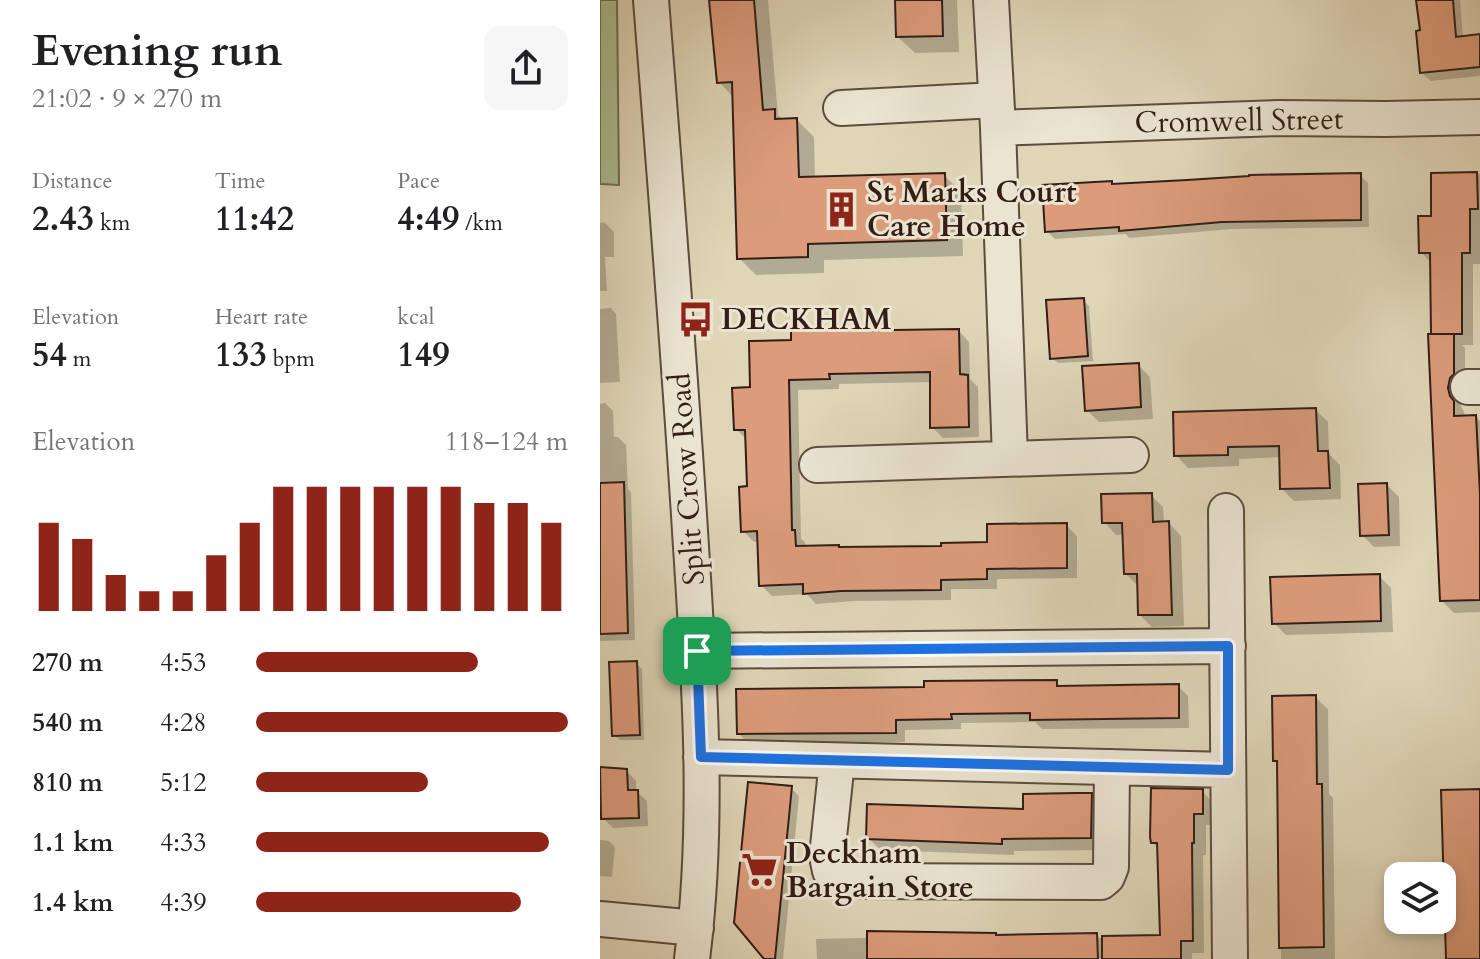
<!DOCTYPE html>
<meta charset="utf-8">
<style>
:root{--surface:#fff;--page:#f6f6f6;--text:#202124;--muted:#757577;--accent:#8f2418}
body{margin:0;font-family:Cardo,serif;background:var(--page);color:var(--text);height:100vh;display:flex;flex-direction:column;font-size:30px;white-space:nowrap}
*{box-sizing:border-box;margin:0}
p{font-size:26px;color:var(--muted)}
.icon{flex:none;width:44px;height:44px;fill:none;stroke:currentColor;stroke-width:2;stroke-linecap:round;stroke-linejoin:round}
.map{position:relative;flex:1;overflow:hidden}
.side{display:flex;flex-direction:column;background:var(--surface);width:600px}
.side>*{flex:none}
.fabs{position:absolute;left:784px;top:862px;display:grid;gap:16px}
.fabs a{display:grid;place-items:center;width:72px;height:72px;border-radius:16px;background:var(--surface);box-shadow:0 4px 12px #0003;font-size:40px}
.pin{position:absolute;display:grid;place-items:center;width:68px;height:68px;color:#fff;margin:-34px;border-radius:16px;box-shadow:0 4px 12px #0006}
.round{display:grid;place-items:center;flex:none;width:84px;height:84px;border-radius:16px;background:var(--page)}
.head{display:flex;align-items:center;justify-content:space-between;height:136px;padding:0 32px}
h1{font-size:44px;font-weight:700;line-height:60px}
.figures{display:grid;grid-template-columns:repeat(3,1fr);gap:12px;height:136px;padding:8px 32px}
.figures div{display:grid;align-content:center}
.figures b{font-size:34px;font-weight:700}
.figures small{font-size:22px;font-weight:400}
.figures p{font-size:22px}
.chart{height:224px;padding:16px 32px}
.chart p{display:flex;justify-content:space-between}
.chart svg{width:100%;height:144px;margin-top:8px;stroke:var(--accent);stroke-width:6}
ul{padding:0 32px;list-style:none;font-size:26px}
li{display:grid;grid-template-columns:128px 96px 1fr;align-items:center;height:60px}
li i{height:20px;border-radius:10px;background:var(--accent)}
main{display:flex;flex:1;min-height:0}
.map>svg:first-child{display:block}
</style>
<main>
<section class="side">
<div class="head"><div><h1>Evening run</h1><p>21:02 · 9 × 270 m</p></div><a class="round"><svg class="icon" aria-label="share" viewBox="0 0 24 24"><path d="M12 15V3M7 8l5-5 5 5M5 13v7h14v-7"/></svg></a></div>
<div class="figures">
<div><p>Distance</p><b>2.43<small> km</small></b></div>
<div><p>Time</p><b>11:42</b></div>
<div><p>Pace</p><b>4:49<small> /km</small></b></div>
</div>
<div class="figures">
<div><p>Elevation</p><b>54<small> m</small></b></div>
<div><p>Heart rate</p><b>133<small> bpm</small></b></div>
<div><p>kcal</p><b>149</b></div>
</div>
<div class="chart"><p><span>Elevation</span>118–124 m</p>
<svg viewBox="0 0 160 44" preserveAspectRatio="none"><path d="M5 44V17M15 44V22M25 44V33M35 44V38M45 44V38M55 44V27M65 44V17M75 44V6M85 44V6M95 44V6M105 44V6M115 44V6M125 44V6M135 44V11M145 44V11M155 44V17"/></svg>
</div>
<ul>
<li><b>270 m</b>4:53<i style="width:71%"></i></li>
<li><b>540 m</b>4:28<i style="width:100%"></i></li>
<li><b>810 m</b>5:12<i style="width:55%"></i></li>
<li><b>1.1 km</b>4:33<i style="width:94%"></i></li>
<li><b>1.4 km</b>4:39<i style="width:85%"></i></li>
</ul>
</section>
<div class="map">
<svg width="880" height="959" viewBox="0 0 880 959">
<rect width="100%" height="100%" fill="#dfd6b8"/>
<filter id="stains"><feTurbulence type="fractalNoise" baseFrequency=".0025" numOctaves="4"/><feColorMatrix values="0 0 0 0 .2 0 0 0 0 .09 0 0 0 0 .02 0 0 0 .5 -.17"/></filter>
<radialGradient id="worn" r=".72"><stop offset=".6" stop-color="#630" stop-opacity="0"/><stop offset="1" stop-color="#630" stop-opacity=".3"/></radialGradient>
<path fill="#acbf93" stroke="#6f6e54" stroke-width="2" d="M0,0H17L19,185L0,184Z"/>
<path fill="#0003" d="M111,0H168L178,115L184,121L197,120L214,137L215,179L344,175L361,192L363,256L224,260V273L156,275L139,258L134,98L119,82Z
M297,0H357L359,52L315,53L298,37Z
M819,0H860L863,38L880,36V76L831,81L822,73Z
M880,153V264H873V345H862L865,348V386L859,401L866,417H876L880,421V612L854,613L842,601L836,336L832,264L821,252L833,218V175L880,174Z
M760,175L768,183L769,227L631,229L529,238L526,234L455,239L447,231L511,183L514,186Z
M4,222L14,232V257H5L7,291H0V223Z
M483,300L489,306L493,361L458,363L452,358Z
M11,308L16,314L20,382L0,383V309Z
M359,331L369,342L370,379L378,387L379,437L343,438L332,427V382L239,384V389L198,390L201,539L205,542V548H343L389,544L466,525L477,536V578L397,579V589H351V600L253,601L216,604L207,594L172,596L161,585L160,541L154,542L143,531L149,488L147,440L136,429L152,389Z
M538,365L550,377L553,419L499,422L487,410Z
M5,403L13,411L14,437H18L26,445L28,489L31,492L35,640L0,641V404Z
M716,410L728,422L729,454L740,465L741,499L694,501L682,489V457L639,459V466L588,468L576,455Z
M787,485L799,497L800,546L774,547L762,535Z
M551,495L563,507L564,523H569L581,536L584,626L552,627L540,615L539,587L526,574L525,534L516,535L504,522Z
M779,576L791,588L793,632L686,635L674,623Z
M36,663L42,669L44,740H20L14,735Z
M456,682L462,688L578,686L588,696L589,728L442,729L435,722L361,723V729L305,730V742L149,744L139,734L326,689Z
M715,697L728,709L729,794L733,798L735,959H681L679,764L675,760Z
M27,771L36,781V791L47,801L48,826L13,828L3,818Z
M191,788L199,796L183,959H167Z
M602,791L614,804V825H606V855H603L604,953H592V959H550L562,937L559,849L552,842Z
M491,795L503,807V850L414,851V855L281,850L268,838L425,811Z
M0,840L9,841L15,847L12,877L0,876Z
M395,935H496L499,938H504L516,959H217L216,939Z"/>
<path fill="#dc9c7c" stroke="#321e16" stroke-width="2" d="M109,0H154L163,110L175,109V119L197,118L199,177L345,173L347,240L208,244V257L137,259L132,82L117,83Z
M295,0H342L343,36L296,37Z
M816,0H853L856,37L880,34V67L820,73L816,31L820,30Z
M877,172L878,209H870V253H862V334H831L830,253H819L818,216H831V173Z
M761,173V220L622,222L542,229L519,231V227L445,232L442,185L512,181V184L587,180L649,176V175Z
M484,298L488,356L450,359L446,300Z
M228,329V331L359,329L360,374L368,375L369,427L330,428V372L229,374L230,379L189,380L192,530H195L196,546L239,545V547L341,546V543L387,542V524L467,523V568L387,569V579L341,580V590L241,591L203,594V584L159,586L157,531L141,532L139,487L147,486L145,430H134L132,388L150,387L149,341L191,340V330Z
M828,334H854V374L850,378L848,388L850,396L854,401V416L876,415L880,494V600L840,601Z
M539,363L541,407L485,411L482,366Z
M716,408L718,451H728L730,488L680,489L679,446L628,447V455L574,456L573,412Z
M24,482L28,633L0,634V483Z
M787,483L789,535L760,536L758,484Z
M552,493L553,522L569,521L572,615H538L537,574H524L522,523H502L501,494Z
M780,574L781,621L672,624L670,577Z
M37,661L40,735L12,736L9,662Z
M457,680V686L579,684V718L430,720V713L351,714L352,719L296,720V733L137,734L136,689L324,687V681Z
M716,695L717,784H722L724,947L679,948L677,761H673L672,696Z
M0,767L27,769L28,790H38L39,818L1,819Z
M148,782L192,786L175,959H164L134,923Z
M551,788L603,789V814H594V843H592L593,941H581V959H502V936L560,935L557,843H551L550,837Z
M880,789V959H846L841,790Z
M476,793H492L491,838L402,839V844L266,839L267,804L423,809V794Z
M267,931L396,933V935L497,933L498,959H267Z"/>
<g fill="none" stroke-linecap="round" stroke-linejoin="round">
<defs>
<path id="minor" d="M51,0C65,177 79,353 90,531C99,673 110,817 92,959
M391,0L398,128L410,458
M241,108L396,100
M398,128L679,118L786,119L880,117
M868,387H880
M217,465L531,455
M626,511L630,959
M97,651L628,646
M101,757L628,770
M237,761L227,856L230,871L235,877L263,881L501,882L507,877L511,867L512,767
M0,919L96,928"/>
</defs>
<use href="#minor" stroke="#5d4c3e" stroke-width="38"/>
<use href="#minor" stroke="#eae4d1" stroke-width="34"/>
</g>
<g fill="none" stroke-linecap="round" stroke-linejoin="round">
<defs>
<path id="route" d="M628,646V770L101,757L97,651Z"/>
</defs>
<use href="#route" stroke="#fff" stroke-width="16"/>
<use href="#route" stroke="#1a73e8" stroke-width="10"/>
</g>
<defs>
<symbol id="building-bare" viewBox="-9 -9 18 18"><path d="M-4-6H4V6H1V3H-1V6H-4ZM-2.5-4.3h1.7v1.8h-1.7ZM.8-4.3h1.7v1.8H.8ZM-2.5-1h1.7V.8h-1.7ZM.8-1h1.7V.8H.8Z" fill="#8f2418" stroke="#eae4d1" stroke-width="2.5" paint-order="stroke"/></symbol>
<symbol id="bus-bare" viewBox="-9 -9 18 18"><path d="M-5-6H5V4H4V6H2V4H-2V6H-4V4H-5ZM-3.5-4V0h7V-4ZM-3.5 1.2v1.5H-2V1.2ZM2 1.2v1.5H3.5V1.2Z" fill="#8f2418" stroke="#eae4d1" stroke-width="2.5" paint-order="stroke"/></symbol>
<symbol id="supermarket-bare" viewBox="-9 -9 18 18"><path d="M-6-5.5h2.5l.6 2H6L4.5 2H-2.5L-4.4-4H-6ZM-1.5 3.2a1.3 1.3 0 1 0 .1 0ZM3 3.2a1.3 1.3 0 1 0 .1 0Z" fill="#8f2418" stroke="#eae4d1" stroke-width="2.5" paint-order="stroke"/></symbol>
</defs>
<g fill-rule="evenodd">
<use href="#building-bare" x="216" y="184" width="51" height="51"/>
<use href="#bus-bare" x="70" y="294" width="51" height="51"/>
<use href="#supermarket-bare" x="134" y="844" width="51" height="51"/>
</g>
<g text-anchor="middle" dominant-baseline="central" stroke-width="6" stroke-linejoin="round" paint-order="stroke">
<g font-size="30" fill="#321e16" stroke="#eae4d1">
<text transform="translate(639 121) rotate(-1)">Cromwell Street</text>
<text transform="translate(87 479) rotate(-94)">Split Crow Road</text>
</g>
<g font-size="30" font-weight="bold" fill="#321e16" stroke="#eae4d1" text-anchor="start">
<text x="267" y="192">St Marks Court<tspan x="267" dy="34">Care Home</tspan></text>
<text x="121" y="319">DECKHAM</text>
<text x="186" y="853">Deckham<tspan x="186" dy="34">Bargain Store</tspan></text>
</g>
</g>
<rect width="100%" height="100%" filter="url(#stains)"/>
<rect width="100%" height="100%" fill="url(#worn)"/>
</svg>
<div class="fabs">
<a><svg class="icon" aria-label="layers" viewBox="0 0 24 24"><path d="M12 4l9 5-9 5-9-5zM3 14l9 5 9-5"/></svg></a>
</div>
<div class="pin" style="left:97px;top:651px;background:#1e9e55"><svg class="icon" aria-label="arrive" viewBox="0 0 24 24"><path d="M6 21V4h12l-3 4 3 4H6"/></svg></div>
</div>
</main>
